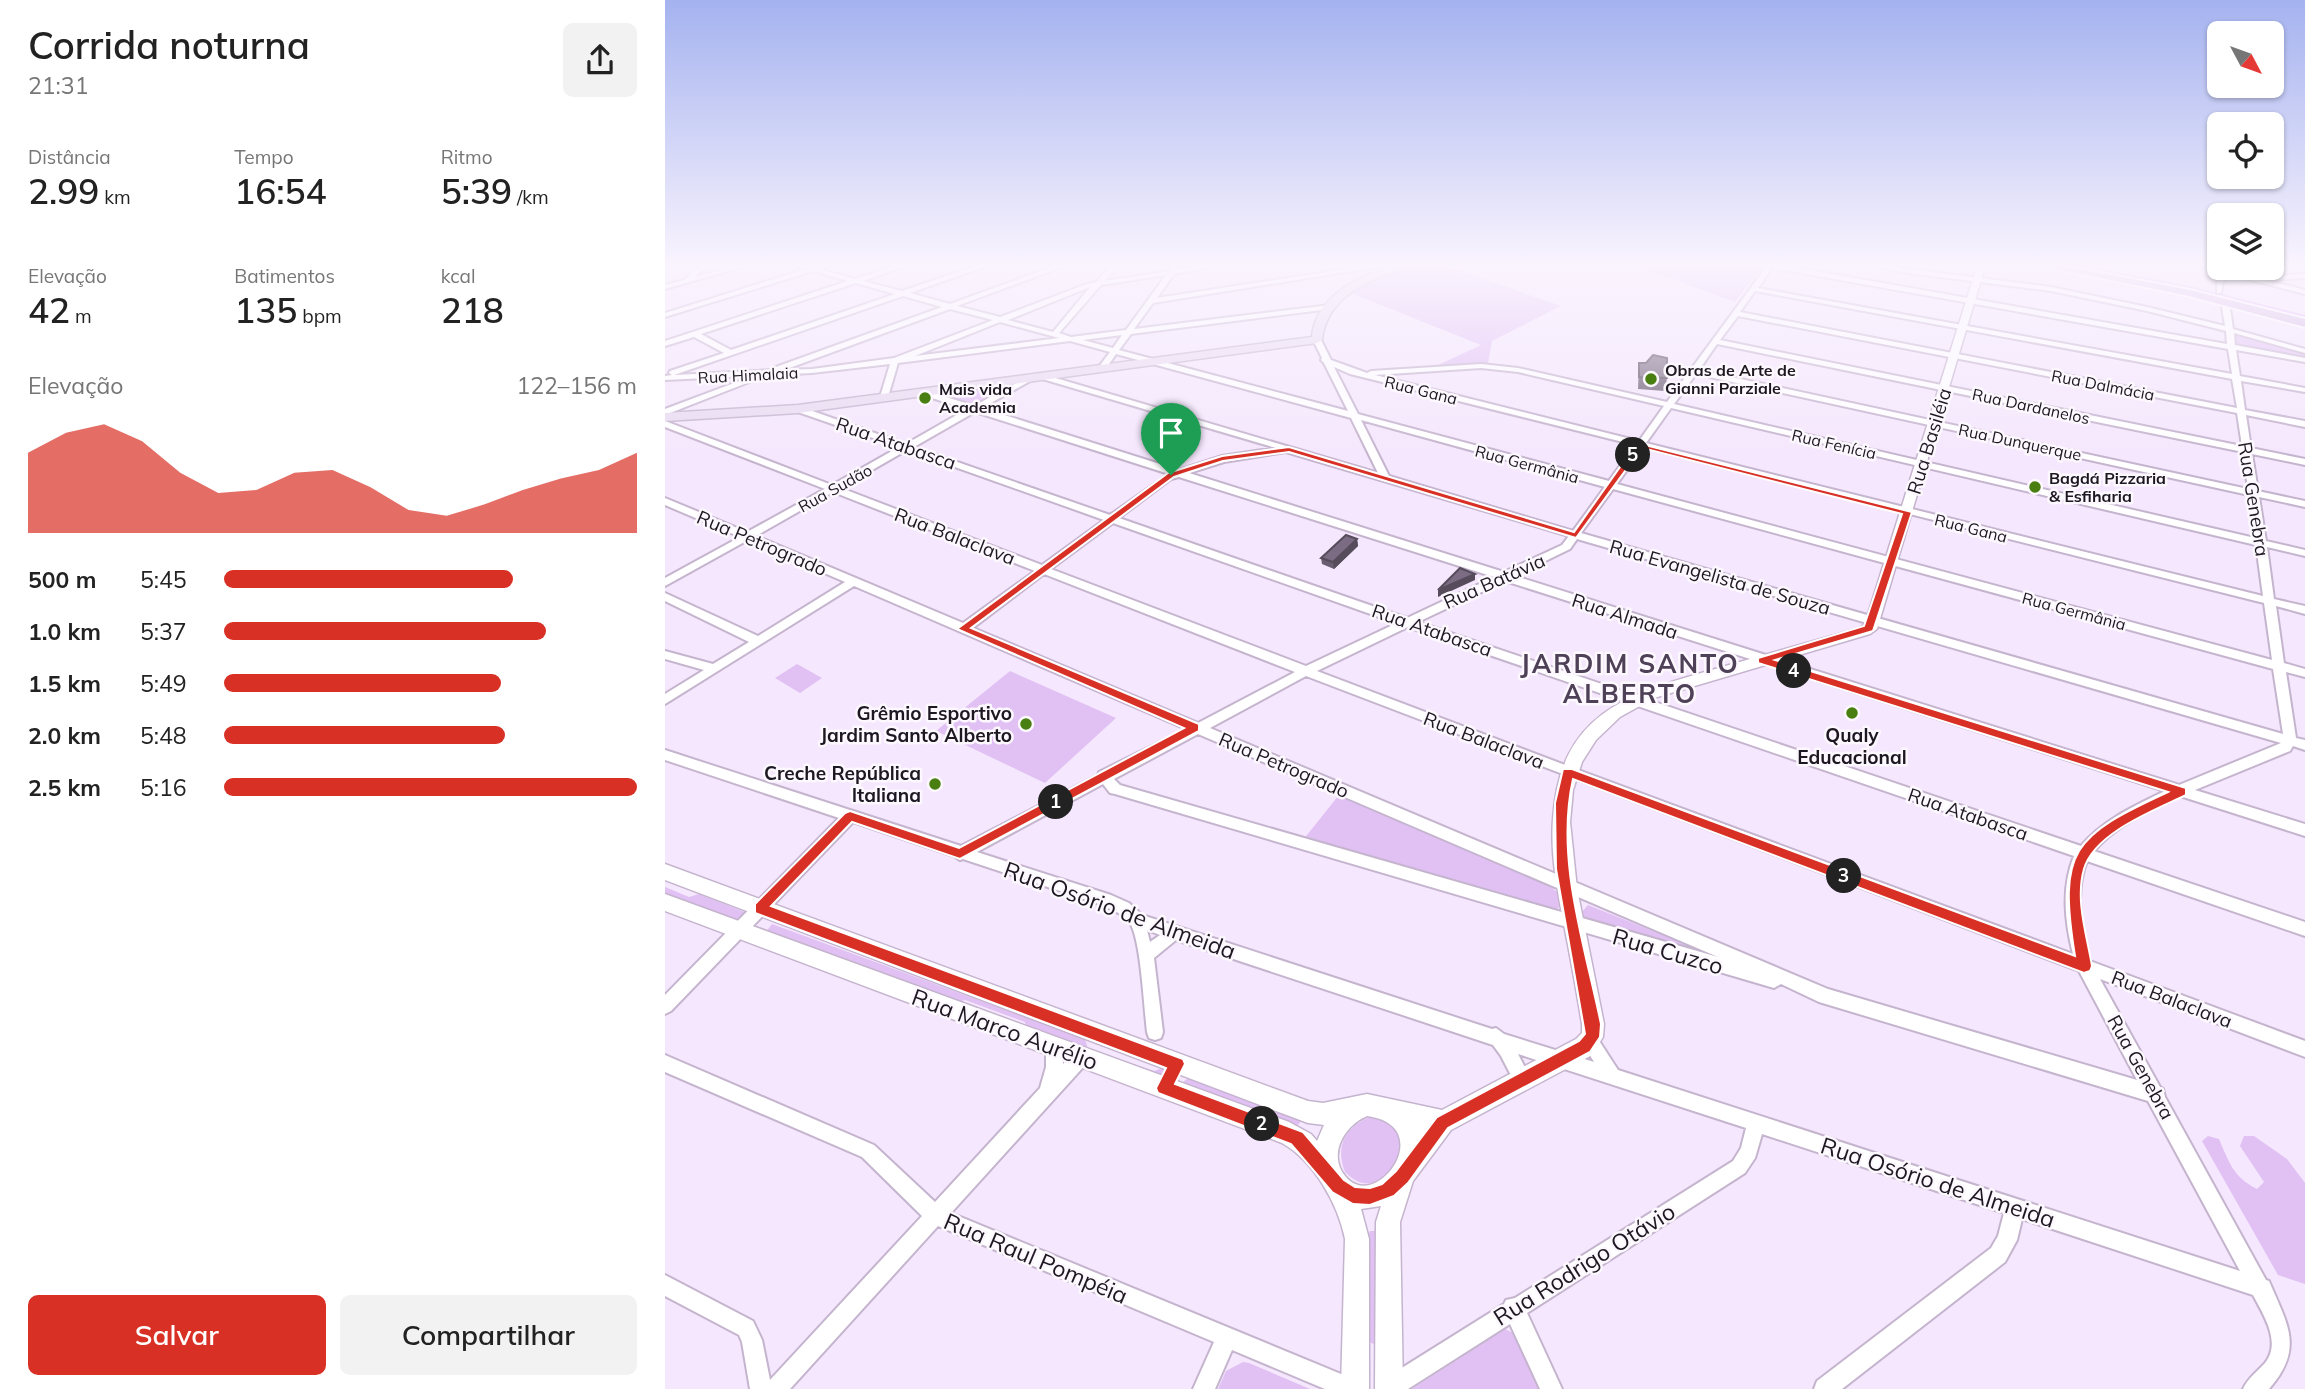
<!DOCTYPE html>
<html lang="pt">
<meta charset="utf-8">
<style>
:root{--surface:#fff;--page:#f2f2f2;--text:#222;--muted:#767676;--accent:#d93025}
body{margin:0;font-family:Mulish,sans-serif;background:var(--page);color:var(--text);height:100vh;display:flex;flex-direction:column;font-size:26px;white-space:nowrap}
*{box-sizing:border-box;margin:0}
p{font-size:23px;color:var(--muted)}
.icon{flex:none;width:38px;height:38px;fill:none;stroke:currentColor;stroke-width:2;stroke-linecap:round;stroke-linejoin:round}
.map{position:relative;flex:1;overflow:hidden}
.details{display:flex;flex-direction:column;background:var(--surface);width:665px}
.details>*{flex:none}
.needle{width:46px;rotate:131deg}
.fabs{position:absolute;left:1542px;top:21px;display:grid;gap:14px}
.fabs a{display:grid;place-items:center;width:77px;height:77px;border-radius:10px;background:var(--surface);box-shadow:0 2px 5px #0004;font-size:35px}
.pin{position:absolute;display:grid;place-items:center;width:60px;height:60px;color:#fff;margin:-72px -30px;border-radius:50% 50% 50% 0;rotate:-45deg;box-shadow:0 0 7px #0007}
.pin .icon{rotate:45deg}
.km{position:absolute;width:35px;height:35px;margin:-18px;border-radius:50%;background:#222;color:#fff;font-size:19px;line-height:35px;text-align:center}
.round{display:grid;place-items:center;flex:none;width:74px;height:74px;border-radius:10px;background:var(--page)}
.overview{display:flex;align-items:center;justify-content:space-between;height:119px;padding:0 28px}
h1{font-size:38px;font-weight:600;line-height:52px}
.figures{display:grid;grid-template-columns:repeat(3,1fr);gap:10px;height:119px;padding:7px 28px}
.figures div{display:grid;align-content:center}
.figures b{font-size:35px;font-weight:600}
.figures small{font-size:19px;font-weight:400}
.figures p{font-size:19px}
.chart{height:196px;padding:14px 28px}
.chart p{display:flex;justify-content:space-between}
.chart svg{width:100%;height:126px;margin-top:7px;fill:var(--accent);opacity:.7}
.action{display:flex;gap:14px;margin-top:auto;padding:14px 28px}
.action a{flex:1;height:80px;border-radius:10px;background:var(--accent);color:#fff;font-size:28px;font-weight:600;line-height:80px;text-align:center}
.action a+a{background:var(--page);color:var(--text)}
ul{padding:0 28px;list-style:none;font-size:23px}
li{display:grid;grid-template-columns:112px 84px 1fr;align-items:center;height:52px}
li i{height:18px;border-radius:9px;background:var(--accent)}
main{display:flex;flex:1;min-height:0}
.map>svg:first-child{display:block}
</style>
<main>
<section class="details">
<div class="overview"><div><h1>Corrida noturna</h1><p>21:31</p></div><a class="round"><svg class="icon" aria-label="share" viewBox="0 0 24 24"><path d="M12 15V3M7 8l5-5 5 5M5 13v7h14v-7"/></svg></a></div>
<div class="figures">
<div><p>Distância</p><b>2.99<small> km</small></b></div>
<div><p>Tempo</p><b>16:54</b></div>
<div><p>Ritmo</p><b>5:39<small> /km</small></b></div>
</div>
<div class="figures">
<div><p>Elevação</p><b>42<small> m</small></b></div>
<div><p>Batimentos</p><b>135<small> bpm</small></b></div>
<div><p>kcal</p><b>218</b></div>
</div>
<div class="chart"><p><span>Elevação</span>122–156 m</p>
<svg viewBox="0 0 160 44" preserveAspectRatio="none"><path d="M0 44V16L10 9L20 6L30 12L40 23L50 30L60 29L70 23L80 22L90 28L100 36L110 38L120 34L130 29L140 25L150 22L160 16V44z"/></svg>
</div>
<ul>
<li><b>500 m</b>5:45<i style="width:70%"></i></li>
<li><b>1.0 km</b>5:37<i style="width:78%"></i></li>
<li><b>1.5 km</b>5:49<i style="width:67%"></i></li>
<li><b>2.0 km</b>5:48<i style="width:68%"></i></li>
<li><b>2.5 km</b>5:16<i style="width:100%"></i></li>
</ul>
<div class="action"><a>Salvar</a><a>Compartilhar</a></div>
</section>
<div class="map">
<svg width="1640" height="1389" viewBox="0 0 1640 1389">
<rect width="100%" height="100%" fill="#f5e7fd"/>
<path fill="#e1c0f4" d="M757,263H772L896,306L827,341L823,363L771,366L816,345L686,293L713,278Z
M985,263H1100L1070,302L975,267Z
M1569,333L1640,352V358L1572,346Z
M330,386L337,388L336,392L309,405L286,397L292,392Z
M132,664L157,678L135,693L110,678Z
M345,671L451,718L380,783L271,731Z
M674,795L883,884L895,895V906L890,911L638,840Z
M0,887L24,897L34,894L82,913L78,920L71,921L0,894Z
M923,905L1025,946L1027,950L920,921L916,913Z
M107,924L420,1039L423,1049L489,1071L500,1067L502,1074L498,1077L362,1030L360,1022L300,1000L290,1003L101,932Z
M525,1077L635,1119V1123L631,1126L520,1086L519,1081Z
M705,1117L726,1122L738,1140L730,1173C710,1184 698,1190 680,1172C670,1147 680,1127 705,1117Z
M1543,1136L1554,1139C1564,1162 1568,1177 1592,1189L1599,1182L1575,1146L1579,1136H1589L1622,1159L1640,1183V1284L1613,1275L1537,1141Z
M705,1231H712L711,1342L708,1344L702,1340V1237Z
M840,1329L848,1333L874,1389H747Z
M578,1362L584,1363L645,1389H553L561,1371Z"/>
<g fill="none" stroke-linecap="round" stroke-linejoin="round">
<path fill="#dfb0f9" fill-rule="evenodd" d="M1385,263H1404L1524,286L1640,315V322L1523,292Z"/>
<defs>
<path id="minor" d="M38,263H44L30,277L82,263H91L0,289V285L19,280Z
M122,263C130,262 138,266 146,267C154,267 163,263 171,263L155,269L190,279L239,263H247L246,264L198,281L237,291L320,263H328L327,264L245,293L285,304L398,263H406L405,264L292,306L335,317L422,284L431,282L448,263H454L440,281L505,271L510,266L513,268L512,269L558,263H571L509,274L492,298L720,263V265L718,266L488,303L469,329L665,305L669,307L665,309L466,334L454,350L683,411L659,363L656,360L657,358L648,340L649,338H655L666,360L702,373L706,371L816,364L853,368L1002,402L1104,263L1562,344L1561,331L1482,311L1386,291L1243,273L1193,263H1204L1243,269L1386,287L1482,307L1560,326L1556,301L1560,299L1564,301L1568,329L1640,349V353L1569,333L1570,345L1640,358V362L1571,350L1575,376L1640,388V392L1576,381L1580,410L1640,421V427L1581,415L1586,448L1640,459V465L1587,454L1593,491L1640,501V507L1594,497L1601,541L1640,550V556L1602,547L1609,599L1640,606V614L1611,606L1619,663L1640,669V677L1621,672L1631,738L1640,740V750L1628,746L1625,751L1530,790L1640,824V836L1515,796C1485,810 1451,825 1429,851L1640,922V936L1422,861C1409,892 1416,930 1425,961L1640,1041V1057L1435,979L1495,1087L1498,1089L1500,1097L1601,1280L1604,1281C1622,1324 1640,1348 1604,1389H1578C1583,1378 1592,1372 1600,1363C1617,1342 1598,1314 1588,1295L1357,1219L1352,1240L1340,1262L1177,1389H1149L1152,1381L1326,1248L1333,1236L1339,1213L1097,1134L1090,1158L1080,1173L862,1313L897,1389H875L845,1324L743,1389H713L716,1381L839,1304L841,1300L850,1298L1068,1161L1076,1148L1081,1128L853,1054L866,1079L863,1085L857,1088L851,1085L836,1056L828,1045L511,940L489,958L498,1032L496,1038L490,1040L484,1038L482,1032C479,1009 476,940 465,923C459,914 447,910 437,905L298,859L295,860L289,856L188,822L6,1011L0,1014V995L174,818L0,760V750L296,846L433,775L434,772L521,729L189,586L0,704V694L39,670L0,659V651L48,664L84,642L0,601V593L93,636L180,582L83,540L0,586V578L75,537L0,505V498L82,532L160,489L0,427V421L167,485L234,447L130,411V407H136L241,444L302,409L254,394V390H260L309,406L364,376L368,378L367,380L317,408L514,470L557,456L611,448L374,378V374H377L713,473L686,418L451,354L440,370H434L433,368L445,352L405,341L233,363L223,397L219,400L215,397L225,364L147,373L0,380V376L7,375L4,373L5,371L59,353L29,337L0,346V341L183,281L148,271L0,317V313L141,269ZM1107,268L1563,349L1567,374L1093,288ZM501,275L461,330L406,337L394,333L436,285ZM191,283L230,294L66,350L36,334ZM425,287L388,332L343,320ZM1090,291L1567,379L1572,408L1075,312ZM238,296L277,307L108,368L107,370L9,375ZM285,309L328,320L229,358L147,369L119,370ZM1073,316L1572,413L1577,446L1055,340ZM335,322L394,338L250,356ZM457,335L448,348L418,340ZM1052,344L1578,452L1583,489L1034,370ZM669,367L685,374L970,445L944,481L693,414ZM816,368L853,372L999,406L974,441L710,375ZM1031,374L1584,495L1590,538L1009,404ZM1006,408L1591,545L1598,596L981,443ZM310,412L504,474L445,515L249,447ZM696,420L940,487L908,531L724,476ZM978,447L1599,603L1607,660L952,484ZM242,450L439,520L377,565L176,488ZM621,452L904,536L897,545L839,572L524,473L559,462ZM514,477L829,577L742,618L454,518L506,479ZM948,489L1608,669L1618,734L916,533ZM168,492L370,571L298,623L91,536ZM448,523L731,623H732L641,666L386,569ZM912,539L1616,743L1514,785L850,576L905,549ZM379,574L630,672L533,723L308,628ZM840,581L1500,791C1469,806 1438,820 1416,846L753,622ZM743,627L1409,856C1396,888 1400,922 1408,954L908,768L652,671ZM641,676L1414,971L1472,1080L1163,989L545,728ZM533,734L1053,957L455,785L449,779ZM438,784L445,793L450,794L1109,988L1116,984L1154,1002L1483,1101L1575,1271L953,1070L931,1036L925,1034L919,1036L917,1042L929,1062L839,1034L831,1028L827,1029L477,915L464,903L446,895L312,852ZM482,930L495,935L485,942Z
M1524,263H1533L1563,270L1566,268H1573L1570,272L1640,290V294L1566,275L1558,282L1556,293H1552V281L1560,273Z
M1640,274V278L1602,280L1599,278L1602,276Z
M85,377L92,379L0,415V409Z
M389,1039L395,1041L397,1047L398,1064L410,1051L416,1049L422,1051L424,1057L422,1063L286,1213L693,1381L696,1389H660L567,1350L550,1389H528L549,1342L273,1226L125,1389H85L77,1342L74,1335L0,1296V1275L88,1321L97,1340L105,1380L257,1216L197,1157L0,1072V1055L209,1145L270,1202L375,1088L381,1067V1047L383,1041Z"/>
<path id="tertiary" d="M1313,263H1321L1212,629L1205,634L989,698L955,717L931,740L917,762L908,790L905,822L912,889L939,1024L938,1037L927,1055L786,1130L748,1181L735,1222L738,1389H710L711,1222L716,1206L696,1209L704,1239V1389H676L680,1239C673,1204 649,1161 617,1143L0,911V894L624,1122L646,1134L652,1141L659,1125L643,1123L0,880V864L643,1101L658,1103L702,1094L777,1110L911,1039L917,1033V1024C912,994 907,965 901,935C894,898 885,858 888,819C895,709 967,693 1057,667C1103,654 1149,641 1195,628L1200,624ZM702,1116C774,1126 712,1213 681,1177C662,1155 679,1126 702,1116Z"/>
<path id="secondary" d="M736,263H750C741,269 729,271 719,275C688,288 661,305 657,340L652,343L133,413L0,421V413L133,405L647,337C651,293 699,274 736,263Z"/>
<path id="primary" d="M1363,263H1382L1525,290L1640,319V327L1524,296Z"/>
</defs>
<use href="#minor" stroke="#c5b4ce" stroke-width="4"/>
<use href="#tertiary" stroke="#c5b4ce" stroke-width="3"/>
<use href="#secondary" stroke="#c5b4ce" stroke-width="3"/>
<use href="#primary" stroke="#fff" stroke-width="4"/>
<use href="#minor" fill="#fff" fill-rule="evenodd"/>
<use href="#tertiary" fill="#fff" fill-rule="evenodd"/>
<use href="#secondary" fill="#e9dbf1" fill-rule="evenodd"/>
<use href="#primary" fill="#d3b6e2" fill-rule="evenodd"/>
</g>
<path fill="#6a5d72" d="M974,363L1002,378L1000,391L973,389Z
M692,539L693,546L669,569L657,564L656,558Z"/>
<path fill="#564c5c" d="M692,539L693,546L669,569L668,562Z
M810,574V580L773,597V590Z"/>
<path fill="#7b6c84" stroke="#564c5c" stroke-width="2" d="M988,355L1002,358V378L974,377V363H981Z
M681,535L692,539L668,562L656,558Z
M795,568L810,574L773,590Z"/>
<linearGradient id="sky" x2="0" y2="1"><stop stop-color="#a4b2ef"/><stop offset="0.58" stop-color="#faf4fe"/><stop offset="1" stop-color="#faf4fe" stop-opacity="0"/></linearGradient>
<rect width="1640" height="457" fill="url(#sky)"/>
<path fill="#d93025" stroke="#fff" stroke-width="2" fill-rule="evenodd" d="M972,443L1247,512L1208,631L1110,660L1521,788V795C1490,810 1429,833 1419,869C1410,900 1422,936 1427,966L1425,971L1419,973L908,779C890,859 920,946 936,1024L935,1037L925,1052L783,1128L743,1183L729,1196L705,1205L688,1204L667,1192L626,1144L493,1093L491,1088L501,1068L90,913V904L180,813L185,811L294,848L519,728L292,629L503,473L557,456L624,447L909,532ZM977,448L1237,514L1199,626L1093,658V663L1503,792C1407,836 1393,850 1410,956L907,769H898L890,803L891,869L920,1034L914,1041L772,1117L731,1171L717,1184L705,1188L690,1187L679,1180L638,1132L510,1084L520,1064L518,1059L106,906L187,822L295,859L534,731V724L306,628L509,477L558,461L624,452L911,538Z"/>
<g fill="#497e11" stroke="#fcf8fe" stroke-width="2.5">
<circle cx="986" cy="379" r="7"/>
<circle cx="260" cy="398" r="7"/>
<circle cx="1370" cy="487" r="7"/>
<circle cx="1187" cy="713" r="7"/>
<circle cx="361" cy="724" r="7"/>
<circle cx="270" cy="784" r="7"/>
</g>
<g text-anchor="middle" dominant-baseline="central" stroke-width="5" stroke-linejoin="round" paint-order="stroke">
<g font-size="16" font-weight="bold" fill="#1d1721" stroke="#fcf8fe" text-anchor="start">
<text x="1000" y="370">Obras de Arte de<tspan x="1000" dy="18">Gianni Parziale</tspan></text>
<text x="274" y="389">Mais vida<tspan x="274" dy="18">Academia</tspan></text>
<text x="1384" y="478">Bagdá Pizzaria<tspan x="1384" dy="18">&amp; Esfiharia</tspan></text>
</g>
<g font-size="16" fill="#1d1721" stroke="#fcf8fe">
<text transform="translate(83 375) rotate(-3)">Rua Himalaia</text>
<text transform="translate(1438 385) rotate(11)">Rua Dalmácia</text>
<text transform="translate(756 390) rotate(14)">Rua Gana</text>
<text transform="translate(1366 406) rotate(12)">Rua Dardanelos</text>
<text transform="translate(1355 442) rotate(12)">Rua Dunquerque</text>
<text transform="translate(1169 444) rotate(13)">Rua Fenícia</text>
<text transform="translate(862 464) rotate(15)">Rua Germânia</text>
<text transform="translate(170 488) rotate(-29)">Rua Sudão</text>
<text transform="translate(1306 528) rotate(14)">Rua Gana</text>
<text transform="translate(1409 611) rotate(15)">Rua Germânia</text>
</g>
<g font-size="19" fill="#1d1721" stroke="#fcf8fe">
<text transform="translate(1264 441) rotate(-73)">Rua Basiléia</text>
<text transform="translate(231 443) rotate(19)">Rua Atabasca</text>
<text transform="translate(1589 499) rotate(81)">Rua Genebra</text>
<text transform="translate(290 536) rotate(21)">Rua Balaclava</text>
<text transform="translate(97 543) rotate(23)">Rua Petrogrado</text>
<text transform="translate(1055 577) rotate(16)">Rua Evangelista de Souza</text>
<text transform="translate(829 581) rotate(-24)">Rua Batávia</text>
<text transform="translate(960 616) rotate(18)">Rua Almada</text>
<text transform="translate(767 630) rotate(19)">Rua Atabasca</text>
<text transform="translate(819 740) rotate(21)">Rua Balaclava</text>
<text transform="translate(619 765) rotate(23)">Rua Petrogrado</text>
<text transform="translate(1303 814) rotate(19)">Rua Atabasca</text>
<text transform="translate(1507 999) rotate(21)">Rua Balaclava</text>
<text transform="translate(1476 1067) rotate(61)">Rua Genebra</text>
</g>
<g font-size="19" font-weight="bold" fill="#1d1721" stroke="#fcf8fe" text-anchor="end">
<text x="347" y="713">Grêmio Esportivo<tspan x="347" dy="22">Jardim Santo Alberto</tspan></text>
<text x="1187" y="735" text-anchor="middle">Qualy<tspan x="1187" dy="22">Educacional</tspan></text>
<text x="256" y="773">Creche República<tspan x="256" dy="22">Italiana</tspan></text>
</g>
<g font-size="23" fill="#1d1721" stroke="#fcf8fe">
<text transform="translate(455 910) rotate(20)">Rua Osório de Almeida</text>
<text transform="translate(1003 951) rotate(16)">Rua Cuzco</text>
<text transform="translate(340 1029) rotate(20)">Rua Marco Aurélio</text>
<text transform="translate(1273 1182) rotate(18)">Rua Osório de Almeida</text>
<text transform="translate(371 1258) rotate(23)">Rua Raul Pompéia</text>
<text transform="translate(919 1264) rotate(-32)">Rua Rodrigo Otávio</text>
</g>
<g font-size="26" font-weight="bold" letter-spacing="2" fill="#4e4056" stroke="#fcf8fe">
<text x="965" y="663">JARDIM SANTO<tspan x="965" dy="30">ALBERTO</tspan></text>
</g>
</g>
</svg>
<div class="fabs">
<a><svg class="needle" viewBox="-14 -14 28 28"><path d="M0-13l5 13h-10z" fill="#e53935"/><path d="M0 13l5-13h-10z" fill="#767676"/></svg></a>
<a><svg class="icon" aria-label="locate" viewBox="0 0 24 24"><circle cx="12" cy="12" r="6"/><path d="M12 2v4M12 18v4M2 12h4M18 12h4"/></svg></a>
<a><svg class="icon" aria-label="layers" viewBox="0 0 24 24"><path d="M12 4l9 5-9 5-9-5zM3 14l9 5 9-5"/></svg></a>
</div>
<div class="pin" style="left:506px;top:475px;background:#1e9e55"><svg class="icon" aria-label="arrive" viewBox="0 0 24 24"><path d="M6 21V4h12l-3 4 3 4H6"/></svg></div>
<b class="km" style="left:391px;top:802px">1</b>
<b class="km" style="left:597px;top:1124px">2</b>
<b class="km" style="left:1179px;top:876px">3</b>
<b class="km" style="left:1129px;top:671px">4</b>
<b class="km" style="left:968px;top:455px">5</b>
</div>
</main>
